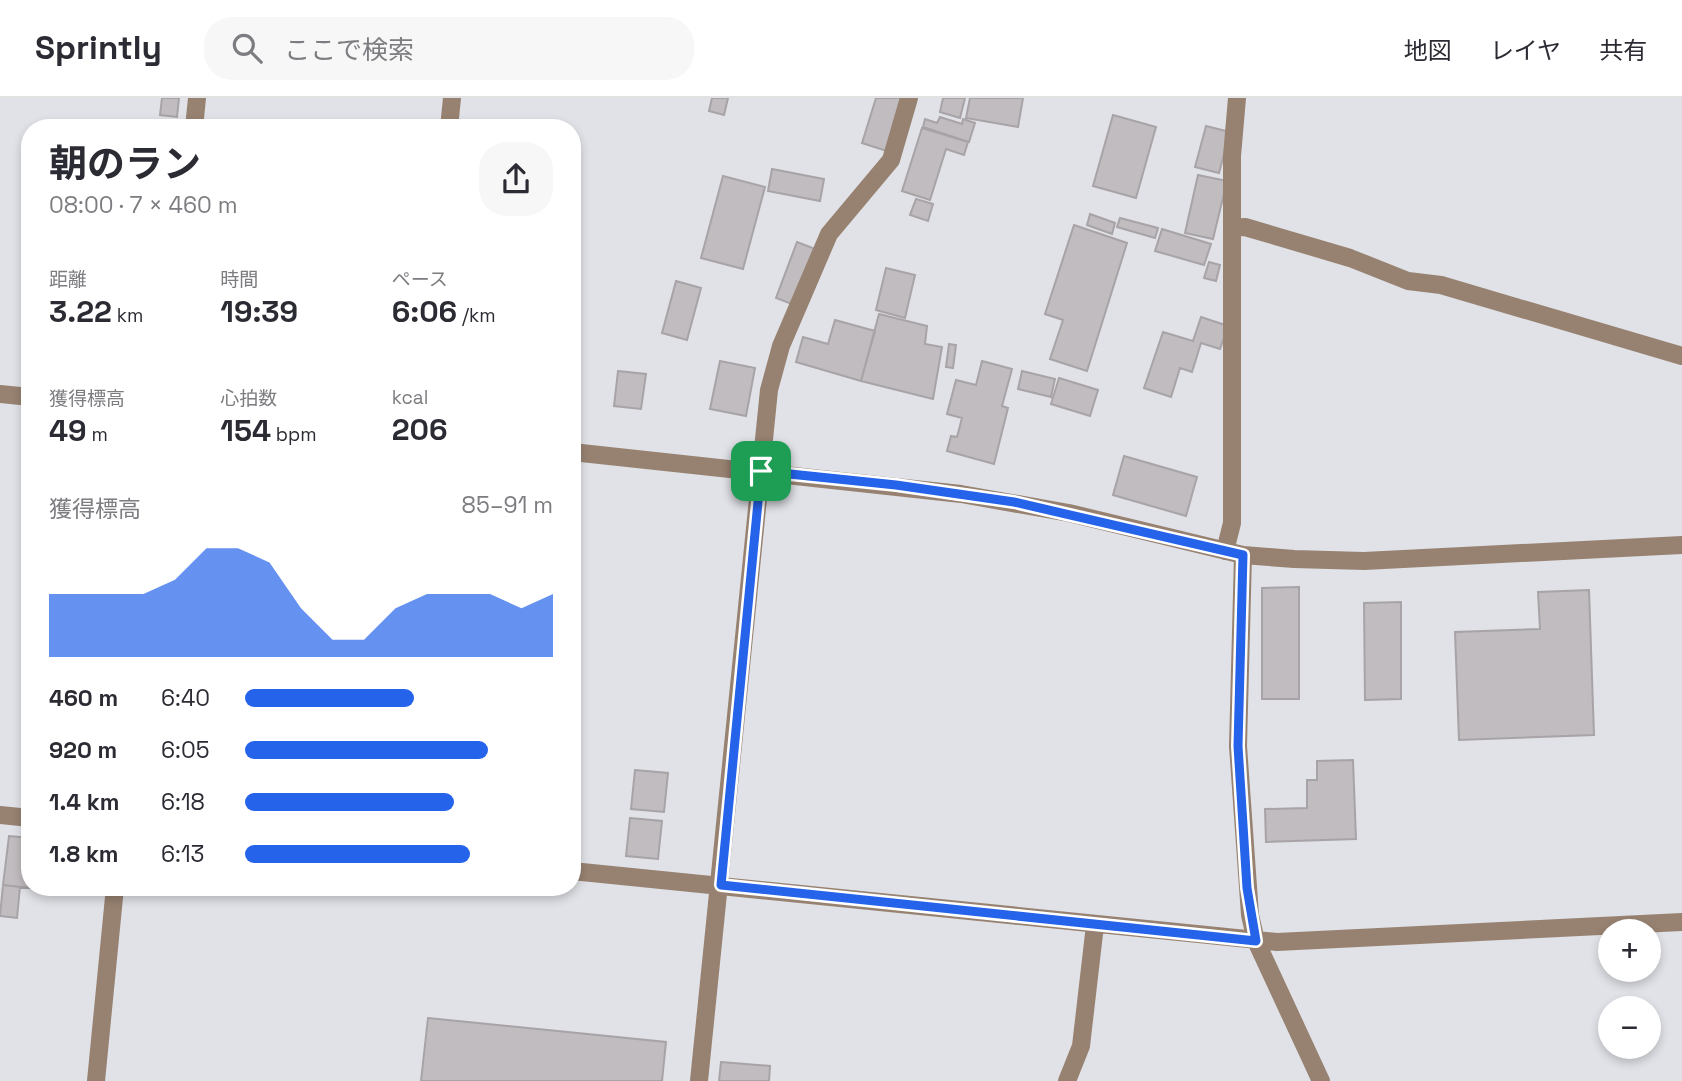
<!DOCTYPE html>
<html lang="ja">
<meta charset="utf-8">
<style>
:root{--surface:#fff;--page:#f7f7f7;--text:#2b2b33;--muted:#7c7c81;--line:#e1e1e2;--accent:#2563eb}
body{margin:0;font-family:"Space Grotesk","Noto Sans JP",sans-serif;background:var(--page);color:var(--text);height:100vh;display:flex;flex-direction:column;font-size:26px;white-space:nowrap}
*{box-sizing:border-box;margin:0}
p{font-size:23px;color:var(--muted)}
.icon{flex:none;width:38px;height:38px;fill:none;stroke:currentColor;stroke-width:2;stroke-linecap:round;stroke-linejoin:round}
.map{position:relative;flex:1;overflow:hidden}
.drawer{position:absolute;left:21px;top:21px;width:560px;height:777px;display:flex;flex-direction:column;background:var(--surface);border-radius:28px;box-shadow:0 4px 10px #0003}
.drawer>*{flex:none}
.fabs{position:absolute;left:1598px;top:821px;display:grid;gap:14px}
.fabs a{display:grid;place-items:center;width:63px;height:63px;border-radius:50%;background:var(--surface);box-shadow:0 4px 10px #0003;font-size:35px}
.pin{position:absolute;display:grid;place-items:center;width:60px;height:60px;color:#fff;margin:-30px;border-radius:14px;box-shadow:0 4px 10px #0006}
.round{display:grid;place-items:center;flex:none;width:74px;height:74px;border-radius:28px;background:var(--page)}
.summary{display:flex;align-items:center;justify-content:space-between;height:119px;padding:0 28px}
h1{font-size:38px;font-weight:700;line-height:52px}
.metrics{display:grid;grid-template-columns:repeat(3,1fr);gap:10px;height:119px;padding:7px 28px}
.metrics div{display:grid;align-content:center}
.metrics b{font-size:30px;font-weight:700}
.metrics small{font-size:19px;font-weight:400}
.metrics p{font-size:19px}
.chart{height:196px;padding:14px 28px}
.chart p{display:flex;justify-content:space-between}
.chart svg{width:100%;height:126px;margin-top:7px;fill:var(--accent);opacity:.7}
ul{padding:0 28px;list-style:none;font-size:23px}
li{display:grid;grid-template-columns:112px 84px 1fr;align-items:center;height:52px}
li i{height:18px;border-radius:9px;background:var(--accent)}
header{display:flex;align-items:center;gap:42px;box-sizing:border-box;height:98px;padding:0 35px;background:var(--surface);border-bottom:2px solid var(--line)}
header strong{font-size:33px}
nav{display:flex;gap:38px;margin-inline-start:auto;font-size:24px}
.search{width:490px;height:63px;background:var(--page);display:flex;align-items:center;gap:18px;box-sizing:border-box;padding:0 24px;border-radius:28px;color:var(--muted);font-size:26px}
.map>svg:first-child{display:block}
</style>
<header>
<strong>Sprintly</strong>
<div class="search"><svg class="icon" aria-label="search" viewBox="0 0 24 24"><circle cx="10" cy="10" r="6"/><path d="M15 15l6 6"/></svg>ここで検索</div>
<nav><a>地図</a><a>レイヤ</a><a>共有</a></nav>
</header>
<div class="map">
<svg width="1682" height="983" viewBox="0 0 1682 983">
<rect width="100%" height="100%" fill="#e0e2e7"/>
<path fill="#c1bcbf" stroke="#a8a3a6" stroke-width="2" d="M162,0H179L177,19L160,17Z
M712,0H728L724,17L709,13Z
M876,0H906L890,54L862,45Z
M943,0H965L960,20L940,14Z
M970,0H1023L1018,29L966,20Z
M1113,17L1156,29L1136,100L1093,88Z
M940,19L962,26L963,21L975,25L969,44L923,29L925,21L937,25Z
M1206,28L1230,34L1219,75L1195,69Z
M922,30L968,44L964,57L946,51L930,102L902,93Z
M772,71L824,81L820,103L768,93Z
M1198,77L1227,83L1213,141L1185,135Z
M723,78L765,89L743,171L701,160Z
M916,101L933,106L928,123L910,117Z
M1090,116L1115,125L1112,136L1087,127Z
M1120,120L1158,130L1155,140L1117,129Z
M1074,127L1127,145L1087,273L1050,261L1063,222L1045,216Z
M1162,131L1211,146L1204,167L1155,153Z
M797,144L818,152L797,208L776,200Z
M1209,164L1220,167L1216,183L1204,180Z
M886,170L915,177L905,220L876,212Z
M676,183L701,190L687,242L662,235Z
M879,216L927,228L925,246L942,249L933,301L861,283Z
M1201,219L1228,228L1220,251L1201,245L1192,274L1180,270L1171,299L1144,290L1163,234L1193,243Z
M835,222L875,233L861,283L796,264L803,239L828,246Z
M949,246L956,247L953,270L946,269Z
M720,263L755,270L746,318L710,311Z
M982,263L1012,271L1002,308L1008,310L994,366L947,353L951,338L957,339L962,320L947,316L956,282L976,287Z
M618,273L646,276L641,311L614,308Z
M1022,273L1055,281L1051,299L1018,291Z
M1059,280L1098,292L1090,318L1051,306Z
M1124,358L1197,379L1186,418L1113,397Z
M1299,489V601H1262V490Z
M1589,492L1594,637L1459,642L1455,534L1540,531L1538,494Z
M1401,504V601L1365,602L1364,505Z
M1353,662L1356,741L1266,744L1265,711L1307,710V682H1317V663Z
M635,672L668,675L664,714L631,711Z
M630,720L662,723L658,761L626,758Z
M9,738L30,740V789L39,791L3,787Z
M3,787L20,789L17,820L0,818Z
M428,920L666,944L662,983H421Z
M721,964L770,968L769,983H719Z"/>
<g fill="none" stroke-linecap="round" stroke-linejoin="round">
<path stroke="#978271" stroke-width="18" d="M194,30L197,0
M449,30L452,0
M1232,130L1245,129L1350,160L1408,183L1441,187L1682,258
M0,296L30,299
M572,354L961,396L1069,415L1243,457L1294,461L1364,463L1682,447
M1225,453L1232,425V58L1237,0
M1243,457L1238,648L1250,817L1256,843L1321,983
M0,717L30,720
M572,773L1277,844L1682,824
M96,983L115,789
M699,983L769,292L781,248L829,136L891,62L909,0
M1067,983L1081,948L1095,827"/>
</g>
<g fill="none" stroke-linecap="round" stroke-linejoin="round">
<defs>
<path id="route" d="M761,373L896,387L1014,404L1243,457L1238,648L1247,790L1256,843L721,787Z"/>
</defs>
<use href="#route" stroke="#fff" stroke-width="14"/>
<use href="#route" stroke="#2563eb" stroke-width="9"/>
</g>
</svg>
<div class="fabs">
<a>+</a>
<a>−</a>
</div>
<div class="pin" style="left:761px;top:373px;background:#1e9e55"><svg class="icon" aria-label="arrive" viewBox="0 0 24 24"><path d="M6 21V4h12l-3 4 3 4H6"/></svg></div>
<section class="drawer">
<div class="summary"><div><h1>朝のラン</h1><p>08:00 · 7 × 460 m</p></div><a class="round"><svg class="icon" aria-label="share" viewBox="0 0 24 24"><path d="M12 15V3M7 8l5-5 5 5M5 13v7h14v-7"/></svg></a></div>
<div class="metrics">
<div><p>距離</p><b>3.22<small> km</small></b></div>
<div><p>時間</p><b>19:39</b></div>
<div><p>ペース</p><b>6:06<small> /km</small></b></div>
</div>
<div class="metrics">
<div><p>獲得標高</p><b>49<small> m</small></b></div>
<div><p>心拍数</p><b>154<small> bpm</small></b></div>
<div><p>kcal</p><b>206</b></div>
</div>
<div class="chart"><p><span>獲得標高</span>85–91 m</p>
<svg viewBox="0 0 160 44" preserveAspectRatio="none"><path d="M0 44V22L10 22L20 22L30 22L40 17L50 6L60 6L70 11L80 27L90 38L100 38L110 27L120 22L130 22L140 22L150 27L160 22V44z"/></svg>
</div>
<ul>
<li><b>460 m</b>6:40<i style="width:55%"></i></li>
<li><b>920 m</b>6:05<i style="width:79%"></i></li>
<li><b>1.4 km</b>6:18<i style="width:68%"></i></li>
<li><b>1.8 km</b>6:13<i style="width:73%"></i></li>
</ul>
</section>
</div>
